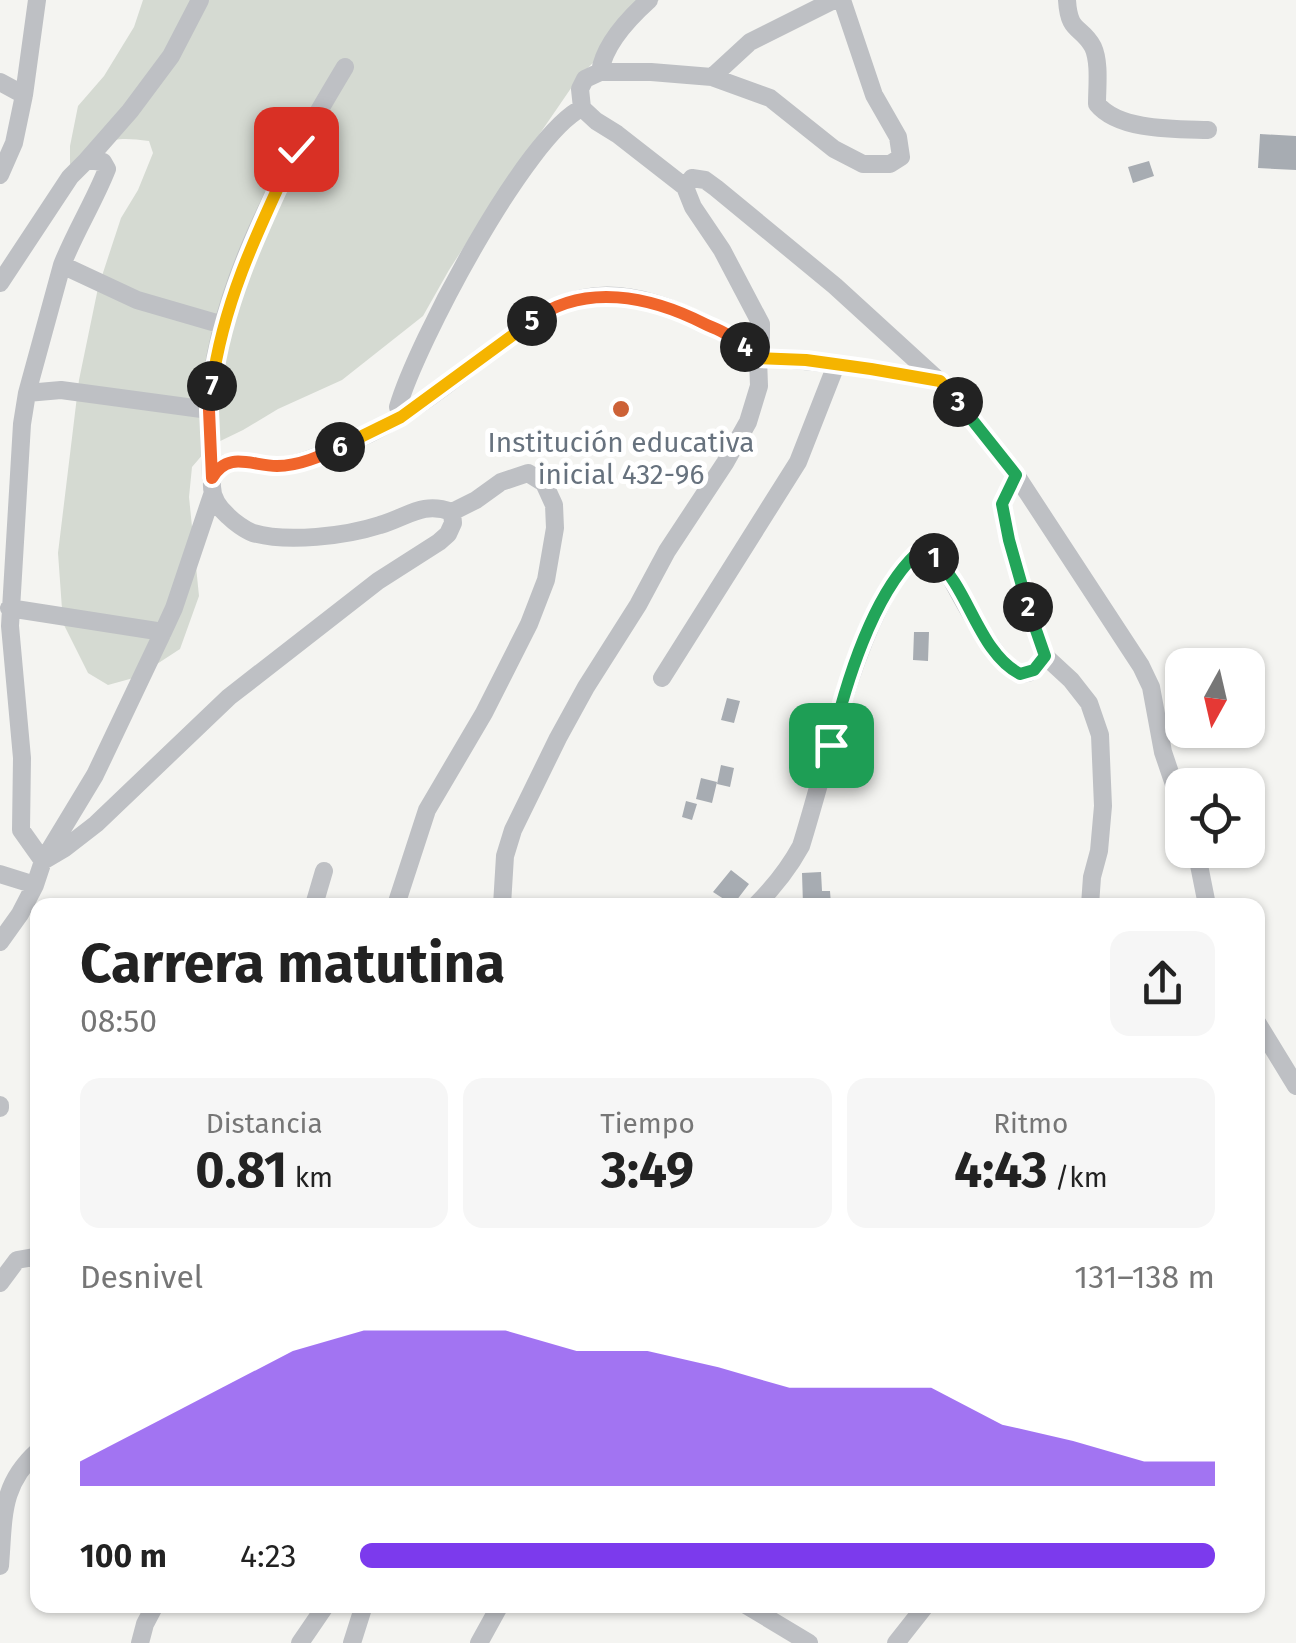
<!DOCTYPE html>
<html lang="es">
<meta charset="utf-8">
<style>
:root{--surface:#fff;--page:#f6f6f6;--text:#222;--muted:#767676;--accent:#7c3aed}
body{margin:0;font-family:"Fira Sans",sans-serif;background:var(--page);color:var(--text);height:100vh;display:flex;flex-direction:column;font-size:38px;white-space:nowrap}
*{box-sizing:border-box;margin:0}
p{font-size:32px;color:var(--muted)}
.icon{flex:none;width:55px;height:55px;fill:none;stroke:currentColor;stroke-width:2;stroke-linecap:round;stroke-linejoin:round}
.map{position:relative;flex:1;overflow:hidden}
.drawer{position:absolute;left:30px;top:898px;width:1235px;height:715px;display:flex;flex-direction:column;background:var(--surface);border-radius:20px;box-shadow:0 2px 8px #0004}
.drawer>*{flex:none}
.needle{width:65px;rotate:188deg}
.buttons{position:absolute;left:1165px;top:648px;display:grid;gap:20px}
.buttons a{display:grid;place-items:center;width:100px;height:100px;border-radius:20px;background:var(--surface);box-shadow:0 2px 8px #0004;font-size:50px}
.pin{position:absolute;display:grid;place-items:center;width:85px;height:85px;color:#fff;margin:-42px;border-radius:20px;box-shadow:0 5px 15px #0006}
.km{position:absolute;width:50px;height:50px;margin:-25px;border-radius:50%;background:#222;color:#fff;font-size:28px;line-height:50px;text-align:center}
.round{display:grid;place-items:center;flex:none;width:105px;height:105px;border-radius:20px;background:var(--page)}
.overview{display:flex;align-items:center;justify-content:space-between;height:170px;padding:0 50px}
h1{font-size:55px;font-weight:700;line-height:75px}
.stats{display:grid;grid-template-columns:repeat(3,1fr);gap:15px;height:170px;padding:10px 50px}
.stats div{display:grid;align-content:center;border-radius:20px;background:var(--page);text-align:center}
.stats b{font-size:50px;font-weight:700}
.stats small{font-size:28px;font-weight:400}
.stats p{font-size:28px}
.chart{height:280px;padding:20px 50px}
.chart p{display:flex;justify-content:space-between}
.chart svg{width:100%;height:180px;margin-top:10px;fill:var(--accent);opacity:.7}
ul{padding:0 50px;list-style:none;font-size:32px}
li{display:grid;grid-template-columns:160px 120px 1fr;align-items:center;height:75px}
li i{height:25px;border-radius:12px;background:var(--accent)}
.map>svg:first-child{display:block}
</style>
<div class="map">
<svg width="1296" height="1643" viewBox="0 0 1296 1643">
<rect width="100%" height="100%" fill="#f4f4f1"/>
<path fill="#d5dad2" d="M143,0H659L636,19L578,78L497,196L449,270L423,316L342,380L278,409L243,430L210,446L192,467L189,497L199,596L180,649L137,677L108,685L88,673L63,623L58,553L79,380L98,288L121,218L138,190L153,153L149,141C113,136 103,138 82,169L70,164V146L78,106L104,76L134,27Z"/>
<path fill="#a7acb2" d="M1260,134L1296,136V170L1258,168Z
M1149,161L1154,176L1133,183L1128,167Z
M914,632H929L928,661L913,660Z
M727,698L740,701L734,723L721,720Z
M721,765L734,768L730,787L717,784Z
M701,778L717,782L712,803L696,799Z
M686,801L697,804L692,820L682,817Z
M731,870L749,884L733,905L713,892Z
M821,872L822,891H830L831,905H803L802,873Z"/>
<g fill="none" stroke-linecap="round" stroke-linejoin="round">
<path stroke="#bec0c4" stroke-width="18" d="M1067,0C1069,34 1081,25 1093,47C1100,62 1097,87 1097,104C1119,131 1176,129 1208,130
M600,72C604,44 629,18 649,0
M712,77L750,42L834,0
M0,82L24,95
M87,160L130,111L171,56L200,0
M0,175L14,143L24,95L37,0
M685,187L617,134L596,121L582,108L580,89L585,79L600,72H651L712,77L770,98L834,149L863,164H890L901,157L898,137L874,95L842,0
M62,265L137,300L223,325
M0,283L70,177L87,160L103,162L107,169C94,202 75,232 62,265L27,393L22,424L10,626L22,758L21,830L43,861L65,848L96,824L229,697L378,581L439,542L448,534L453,523L452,512C422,501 408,517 380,525C346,536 287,543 253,533C245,530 234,522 228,516C219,508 211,496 212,483C213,447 261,468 282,466C299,464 316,457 332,450C355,441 379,430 400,417C437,395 470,366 504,341C529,323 552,304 583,298C629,288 680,310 720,331C734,339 736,346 753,348L761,338V324L722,250L693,207L685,187L692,178L705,180L716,188L835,286L939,381L958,401L1016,475L1141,666L1151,687L1163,752L1182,808
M758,358C819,360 879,370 939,381
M27,393L61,390L209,410
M401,417L398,407C416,344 526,135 582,108
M1016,475L1002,505L1009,540L1028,607L1045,656L1071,680L1089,703L1100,735L1103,806L1099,851L1092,877L1090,905
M211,477C210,454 208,431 209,408C215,289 285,167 345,67
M9,608L163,632
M662,678L798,462L836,365
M1196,850L1207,905
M0,874L35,885
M314,905L324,871
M396,905L427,810L484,713L529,624L546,580L555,528L554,505L544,483L528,473L501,482L476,500L452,512
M502,905L505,856L513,830L558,738L586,687L638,605L667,551L725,463L748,422L759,386L758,358L753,348
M756,905C774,887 789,868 801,846C824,772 840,696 871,625C883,599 895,574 916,554C929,553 936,558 945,567C956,588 998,669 1020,673C1032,676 1039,665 1045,656
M0,942L20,914L35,885L43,861L95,775L163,632L174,608L212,495
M1258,1024L1296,1086
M0,1105V1108
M0,1283L17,1260L34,1257L38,1260
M0,1566C4,1517 0,1485 38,1451
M746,1605L809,1643
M140,1643L145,1624L155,1605
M300,1643L326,1605
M352,1643L364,1605
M479,1643L500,1605
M896,1643L926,1605"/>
</g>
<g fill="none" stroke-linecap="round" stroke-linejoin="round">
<defs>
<path id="split-1" d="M831,745C845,686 872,596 916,554H926L934,558"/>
<path id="split-2" d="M934,558C969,587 978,652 1020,674L1034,670L1045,656L1028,607"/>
<path id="split-3" d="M958,402L1016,475L1002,504L1009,540L1028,607"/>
<path id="split-4" d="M745,347L753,348L758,358L806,360L871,369L940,381L958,402"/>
<path id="split-5" d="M532,321C584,282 650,296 705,324C711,327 720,330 726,334C734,340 736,344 745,347"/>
<path id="split-6" d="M340,447L401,417L532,321"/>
<path id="split-7" d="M212,386L209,410L212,478C228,450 252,466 277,466C299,466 321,456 340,447"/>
<path id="split-8" d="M212,386C223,301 260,226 296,149"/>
</defs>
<use href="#split-1" stroke="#fff" stroke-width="20"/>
<use href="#split-2" stroke="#fff" stroke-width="20"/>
<use href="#split-3" stroke="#fff" stroke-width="20"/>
<use href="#split-4" stroke="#fff" stroke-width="20"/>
<use href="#split-5" stroke="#fff" stroke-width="20"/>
<use href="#split-6" stroke="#fff" stroke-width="20"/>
<use href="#split-7" stroke="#fff" stroke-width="20"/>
<use href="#split-8" stroke="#fff" stroke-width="20"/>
<use href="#split-1" stroke="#22a559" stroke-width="12"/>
<use href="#split-2" stroke="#22a559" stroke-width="12"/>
<use href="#split-3" stroke="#22a559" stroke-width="12"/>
<use href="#split-4" stroke="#f5b400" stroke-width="12"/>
<use href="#split-5" stroke="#f0652b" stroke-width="12"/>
<use href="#split-6" stroke="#f5b400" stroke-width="12"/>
<use href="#split-7" stroke="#f0652b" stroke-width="12"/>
<use href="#split-8" stroke="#f5b400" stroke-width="12"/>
</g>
<circle fill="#cd6237" stroke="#fff" stroke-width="4" cx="621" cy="409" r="10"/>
<g text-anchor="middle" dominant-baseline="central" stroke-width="10" stroke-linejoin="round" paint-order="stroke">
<g font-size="28" fill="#67727e" stroke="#fff">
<text x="621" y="442">Institución educativa<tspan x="621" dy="32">inicial 432-96</tspan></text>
</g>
</g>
</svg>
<div class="buttons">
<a><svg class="needle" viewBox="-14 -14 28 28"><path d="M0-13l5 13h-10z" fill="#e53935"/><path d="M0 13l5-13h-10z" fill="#767676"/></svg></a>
<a><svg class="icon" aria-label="locate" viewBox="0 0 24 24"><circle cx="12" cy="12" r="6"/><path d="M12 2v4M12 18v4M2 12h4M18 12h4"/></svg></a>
</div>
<div class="pin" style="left:831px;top:745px;background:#1e9e55"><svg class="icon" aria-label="arrive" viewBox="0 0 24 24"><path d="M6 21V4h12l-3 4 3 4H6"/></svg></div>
<div class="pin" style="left:296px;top:149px;background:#d93025"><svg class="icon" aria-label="check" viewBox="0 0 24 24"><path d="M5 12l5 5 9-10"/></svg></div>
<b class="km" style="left:934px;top:558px">1</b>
<b class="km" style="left:1028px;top:607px">2</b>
<b class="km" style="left:958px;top:402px">3</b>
<b class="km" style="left:745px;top:347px">4</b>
<b class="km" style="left:532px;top:321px">5</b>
<b class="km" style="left:340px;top:447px">6</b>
<b class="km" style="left:212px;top:386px">7</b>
<section class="drawer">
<div class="overview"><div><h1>Carrera matutina</h1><p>08:50</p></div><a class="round"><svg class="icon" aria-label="share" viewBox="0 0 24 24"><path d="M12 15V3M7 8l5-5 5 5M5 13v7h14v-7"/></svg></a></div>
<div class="stats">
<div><p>Distancia</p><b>0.81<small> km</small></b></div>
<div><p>Tiempo</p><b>3:49</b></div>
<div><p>Ritmo</p><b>4:43<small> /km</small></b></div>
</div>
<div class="chart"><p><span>Desnivel</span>131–138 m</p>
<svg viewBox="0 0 160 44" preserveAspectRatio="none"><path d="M0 44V38L10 29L20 20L30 11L40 6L50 6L60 6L70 11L80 11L90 15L100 20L110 20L120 20L130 29L140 33L150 38L160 38V44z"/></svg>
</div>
<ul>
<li><b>100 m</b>4:23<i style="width:100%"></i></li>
</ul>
</section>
</div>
